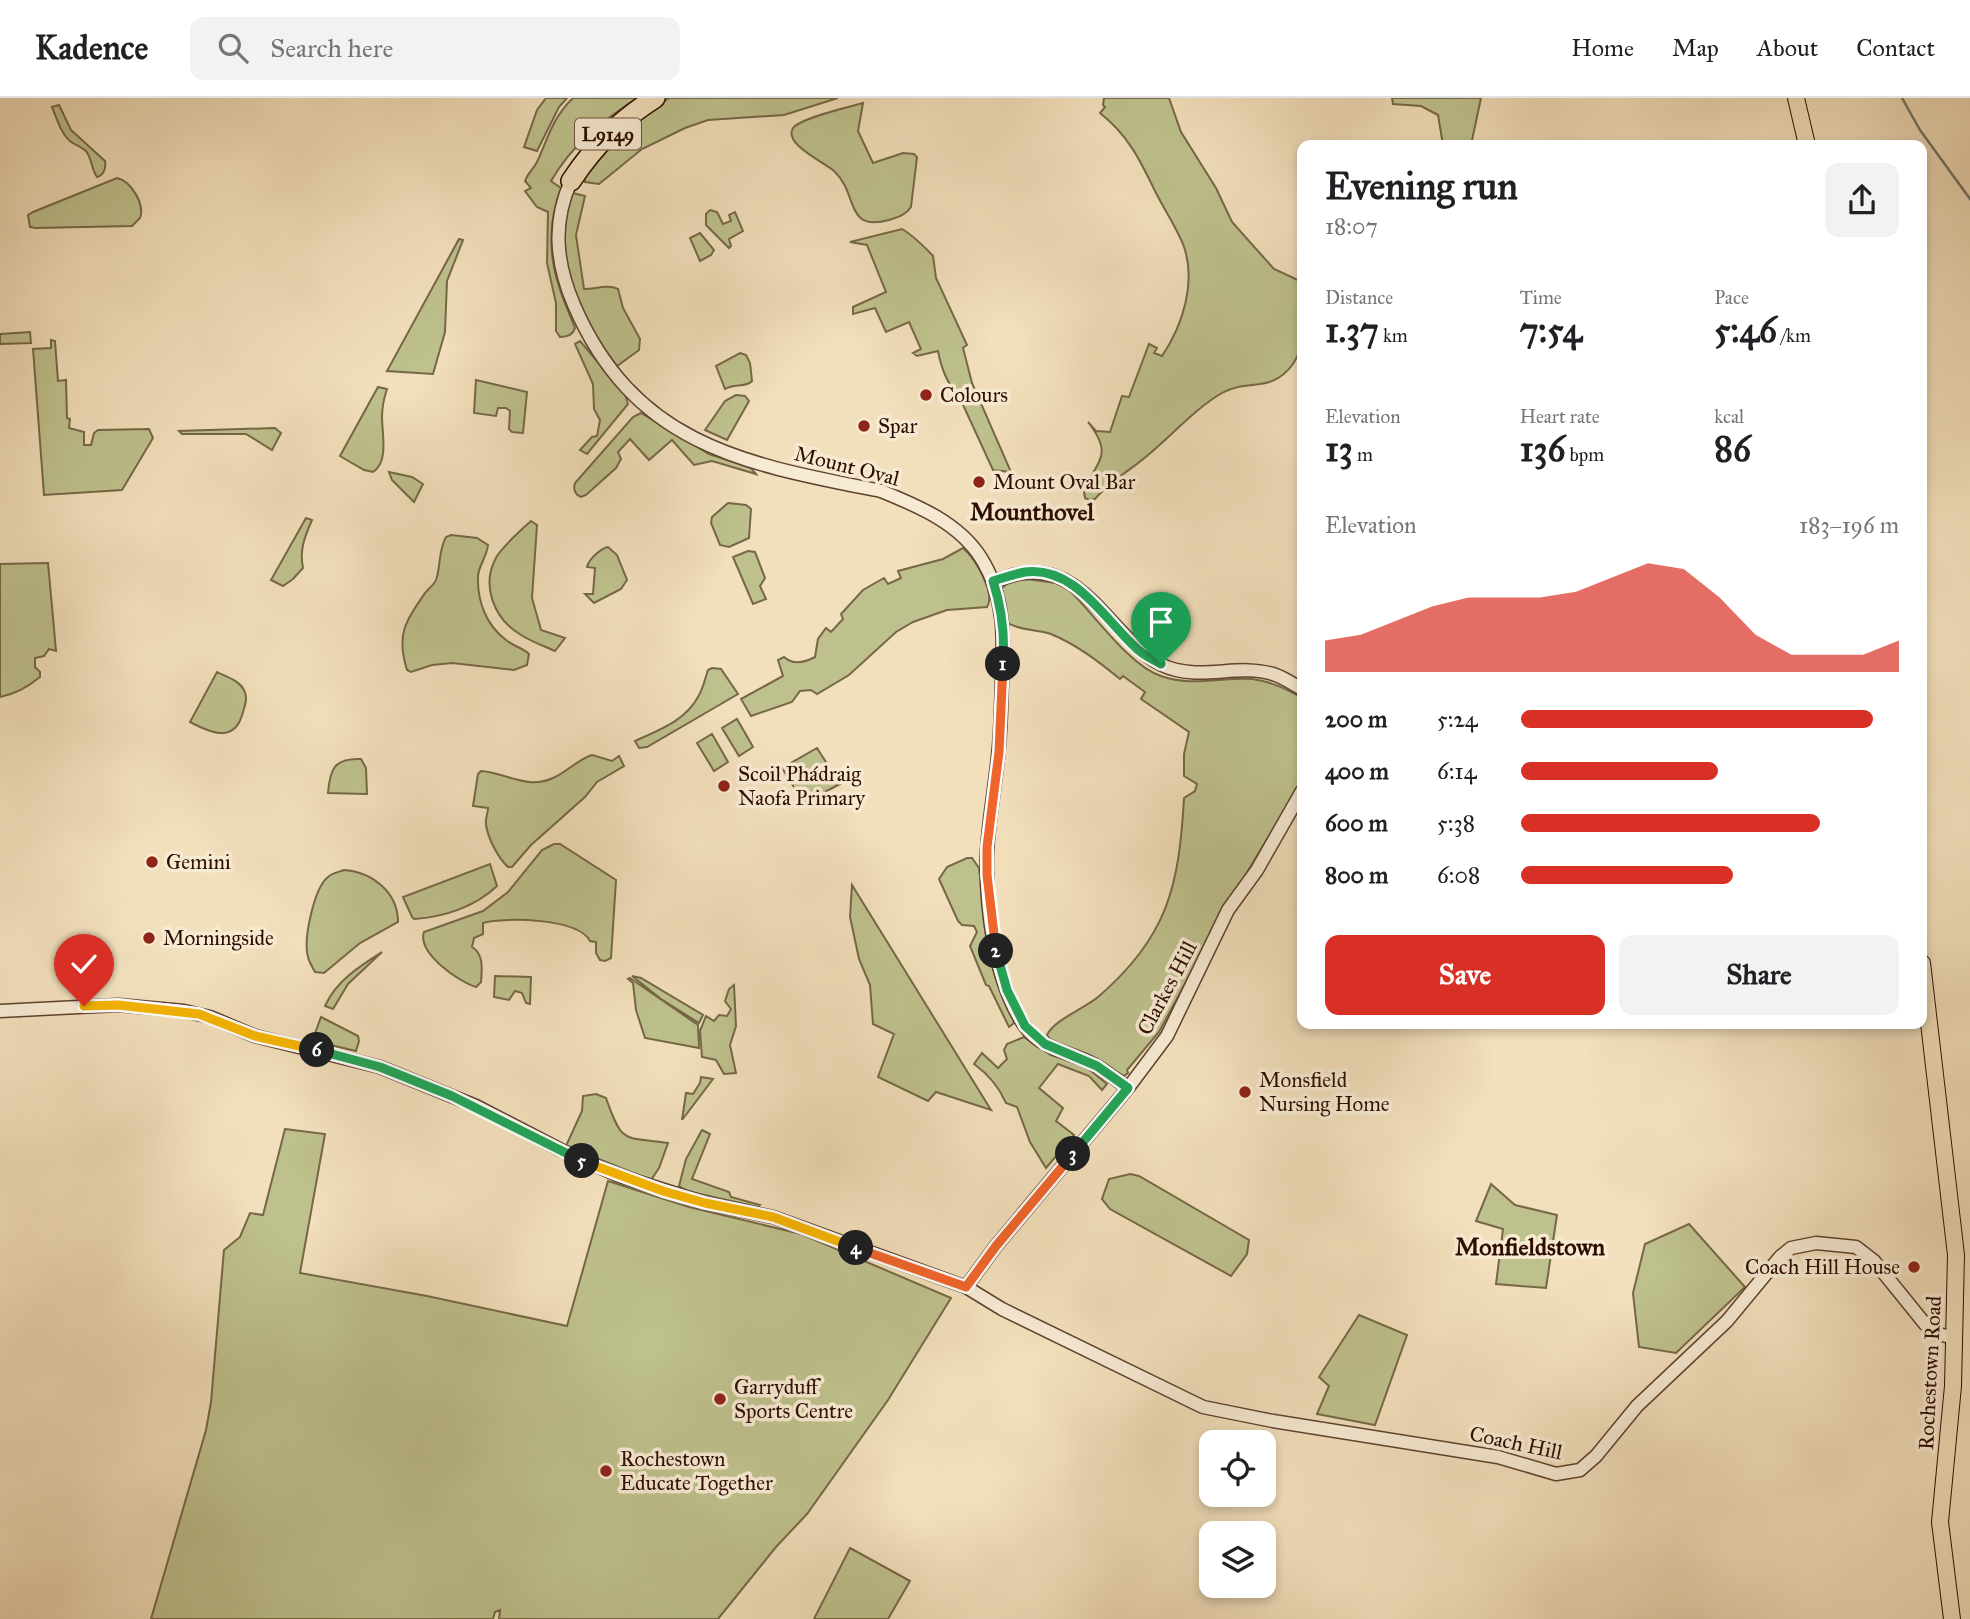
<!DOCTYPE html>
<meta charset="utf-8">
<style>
:root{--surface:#fff;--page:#f2f2f2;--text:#202124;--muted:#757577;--line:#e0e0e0;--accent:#d93025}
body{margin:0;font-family:"IM FELL Great Primer",serif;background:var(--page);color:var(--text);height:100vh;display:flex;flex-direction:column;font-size:26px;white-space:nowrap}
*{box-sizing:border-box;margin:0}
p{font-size:23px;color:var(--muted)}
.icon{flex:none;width:38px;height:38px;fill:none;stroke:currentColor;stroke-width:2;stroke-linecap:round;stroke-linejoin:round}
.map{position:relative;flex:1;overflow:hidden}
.drawer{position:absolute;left:1297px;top:42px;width:630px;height:889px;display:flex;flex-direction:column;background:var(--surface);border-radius:14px;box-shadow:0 4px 10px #0003}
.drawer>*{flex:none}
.buttons{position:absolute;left:1199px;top:1332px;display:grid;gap:14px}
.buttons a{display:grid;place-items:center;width:77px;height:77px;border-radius:14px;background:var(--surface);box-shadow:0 4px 10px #0003;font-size:35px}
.pin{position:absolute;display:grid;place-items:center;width:60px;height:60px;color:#fff;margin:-72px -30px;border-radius:50% 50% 50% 0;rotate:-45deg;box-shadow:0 0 7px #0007}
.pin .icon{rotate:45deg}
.km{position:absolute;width:35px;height:35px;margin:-18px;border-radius:50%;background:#222;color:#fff;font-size:19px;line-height:35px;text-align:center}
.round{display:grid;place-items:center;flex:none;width:74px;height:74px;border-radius:14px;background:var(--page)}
.head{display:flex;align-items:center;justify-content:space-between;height:119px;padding:0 28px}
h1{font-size:38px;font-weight:800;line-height:52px}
.figures{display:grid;grid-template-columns:repeat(3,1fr);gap:10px;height:119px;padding:7px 28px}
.figures div{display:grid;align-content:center}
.figures b{font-size:35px;font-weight:800}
.figures small{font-size:19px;font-weight:400}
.figures p{font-size:19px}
.chart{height:196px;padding:14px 28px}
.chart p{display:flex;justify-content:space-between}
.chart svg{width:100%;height:126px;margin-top:7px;fill:var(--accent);opacity:.7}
.button{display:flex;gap:14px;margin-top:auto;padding:14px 28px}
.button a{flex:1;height:80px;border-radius:14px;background:var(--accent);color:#fff;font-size:28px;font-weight:800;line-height:80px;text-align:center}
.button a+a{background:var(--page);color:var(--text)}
ul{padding:0 28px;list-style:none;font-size:23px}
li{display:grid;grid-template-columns:112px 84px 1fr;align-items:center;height:52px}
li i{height:18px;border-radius:9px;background:var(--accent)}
header{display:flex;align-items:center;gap:42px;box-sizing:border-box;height:98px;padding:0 35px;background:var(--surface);border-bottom:2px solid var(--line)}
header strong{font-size:33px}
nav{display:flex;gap:38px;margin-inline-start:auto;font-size:24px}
.search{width:490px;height:63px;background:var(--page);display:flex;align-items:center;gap:18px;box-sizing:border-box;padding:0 24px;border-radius:14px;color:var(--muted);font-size:26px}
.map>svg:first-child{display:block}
</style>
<header>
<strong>Kadence</strong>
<div class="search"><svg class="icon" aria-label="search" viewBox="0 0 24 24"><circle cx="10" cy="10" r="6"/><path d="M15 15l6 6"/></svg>Search here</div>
<nav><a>Home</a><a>Map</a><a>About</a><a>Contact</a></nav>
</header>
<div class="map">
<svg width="1970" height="1521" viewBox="0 0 1970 1521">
<rect width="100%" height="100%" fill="#f2dfbb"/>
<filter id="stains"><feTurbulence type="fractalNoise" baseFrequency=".00286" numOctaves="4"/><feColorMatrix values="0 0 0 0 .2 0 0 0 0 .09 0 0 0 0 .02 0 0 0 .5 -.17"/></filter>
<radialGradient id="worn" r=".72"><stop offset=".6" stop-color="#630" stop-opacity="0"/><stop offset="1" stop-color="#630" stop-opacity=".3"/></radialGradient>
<path fill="#bec18d" stroke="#766746" stroke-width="2" d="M546,0H567L559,9L537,53L524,49L537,12Z
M573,0H637C600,25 574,44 551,83L561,90C549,121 548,156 559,188C563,203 570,216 575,230C573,237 567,239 560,239L556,233V205L547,165L548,114L537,109L525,93L531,90L525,83C528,74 533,72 537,64C548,40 553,19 573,0Z
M669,0H838L784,17L708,22L685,30L642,51L599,86L585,84L584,73L645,13Z
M1104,0H1169L1181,34L1216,90L1232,124L1274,171L1302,184C1302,210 1308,245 1293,266C1271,296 1249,280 1222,295C1197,309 1170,339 1148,357C1131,372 1110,383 1095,401L1089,402L1085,400L1084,394C1096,361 1115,359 1088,324L1096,333L1110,334L1122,298L1129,299L1149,246L1157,250L1154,255L1162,258C1183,227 1197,183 1183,146C1175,127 1164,111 1155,93C1140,62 1128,37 1100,15L1105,9L1103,7Z
M1392,0H1481L1471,47H1443L1438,17L1421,8L1393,6Z
M863,5L858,33L873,65L903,55L914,56L917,59L911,109C906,117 898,119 889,122C844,134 859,96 834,73C824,64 783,46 793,30C800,20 849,9 863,5Z
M59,7L71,32L105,63C106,70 104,77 97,79C91,71 92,60 86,53C82,49 76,47 71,44C61,36 57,21 52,9Z
M117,80C131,83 145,106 140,120L132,128L35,130L30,129L28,117L33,114Z
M573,95L585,98L576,137L584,191C595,191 608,186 618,191L623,210L640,241L639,252L617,268C580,220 549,157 573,95Z
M710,112L717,114L723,126L731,123L729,117L735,114L743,133L729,141L731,148L729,150L706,127V116Z
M902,131C911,136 926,150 933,158L936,180L967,247L963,250L972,285L1011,374L993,372L959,298C947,286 941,269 938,253L917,258L913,255L921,251L909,224L886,234L875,210L853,216V209L886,194L867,147L850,144Z
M700,135L714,152L711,157L700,163L690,140Z
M459,141L463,142L447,183L445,234L433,276L387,273Z
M30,234L31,245L0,246V236Z
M51,242L55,243L58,283L66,282L67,320L70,321L69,330L84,334V347H91L94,335L98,332L149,331L153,340L122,392L44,397L33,251L51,250Z
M580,243L625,296L628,306L587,356L580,352L592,339L597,338L600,322L594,311L593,286L575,246Z
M740,255L746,257L750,265L752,283C746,290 734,285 725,291L716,268Z
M476,282L527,294L523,335L512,334L509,331L510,313L506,310H498L496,318L474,315Z
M378,289L387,291C384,300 382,310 382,319C382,336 389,364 373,374L364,372L340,358Z
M736,297L745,298L749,303L727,342L705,332L725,303Z
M641,315L709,356L751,370L756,376L712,363L694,367L672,342L649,362L630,341L618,354L621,361L616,370L586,397L581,399C575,397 573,391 575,385L633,319Z
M275,330L281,335L272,352L246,336H182L179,333Z
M389,374L412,379L423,386L414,404L392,382Z
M728,405L746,407L751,411L749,440L729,449L720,447L711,425L712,419Z
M306,420L312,422C305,438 299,452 303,470L293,481L283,488L271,482Z
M531,423L537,427L532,500L541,532L565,540L555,553C544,548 532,544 521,537C494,521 480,487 497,458C506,445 519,434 531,423Z
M451,437L477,440L488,447C487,458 479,467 478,478C477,503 486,527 506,542C513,548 523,550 529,556L527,567L514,572L452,565L432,567L411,574L407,572C396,537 405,524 425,495C428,491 434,487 436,482C441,468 438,453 446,439Z
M608,449L617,457L627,482L621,491L594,505L585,496H593L595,470L587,469C589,461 600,451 608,449Z
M963,450C975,460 996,495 987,509L947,512L913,524L896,534L849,577L817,596L811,592L800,593L792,604L751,618L741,601L783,578L778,562L784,559C793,567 804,565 815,559L818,541L826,530L831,534L843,521L841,516L863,492L884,480L888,486L901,480L898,473L943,461Z
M748,453L755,454L765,480L760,488L766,501L753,506L733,459Z
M48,465L56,553L49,551L44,558L35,560V569L40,574V579C28,589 16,596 0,599V466Z
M1026,481L1056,485L1067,490C1093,514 1128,567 1161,578C1191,589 1221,579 1252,581C1270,583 1287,591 1302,600V683L1228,806L1159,934L1127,972L1128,975L1124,978L1089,957L1052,945L1047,937C1054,922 1085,910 1098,899C1168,839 1179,788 1184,700L1195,693L1197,686L1184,678V656L1189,634L1141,601L1145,594L1123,578L1120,581C1098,563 1077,547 1051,536C1037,531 1020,533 1008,525L1001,491L1010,483Z
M712,570L721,571L738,596L647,649L639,650L635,643C659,632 685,623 698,599C703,591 705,581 708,572Z
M217,574C226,579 239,582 244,592C248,600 245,607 243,614C235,646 211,635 190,624Z
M737,621L753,649L739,658L722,630Z
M712,636L728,664L714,673L697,645Z
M817,650L840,686L804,705L782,670Z
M592,657L612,663L619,658L624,668L597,684L585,699L531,747L512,769H508C498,760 488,740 486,727C485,720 488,716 488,710L473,708L478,676L481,673C507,675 527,692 553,680C567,674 577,662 592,657Z
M361,661L366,670L367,696L328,695C330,671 334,660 361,661Z
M554,746H560L616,782L611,860L605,863L600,862L596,855V844L590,843C578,820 506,819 483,825V836L474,840L472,849C484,856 482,871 481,884L476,889C459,884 417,855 424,834L483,813L508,794L542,752Z
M967,760H972L979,770L990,861L996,881L1013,920L1014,925L1009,929L989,888L986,887L970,848L977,834L974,828L962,827L958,823L939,781L947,769Z
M490,766L497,788C475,809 444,819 414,821L412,819L403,799Z
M344,772C372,774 398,794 398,824L360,845L324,875L315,874C313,870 309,864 308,859C303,842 314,790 328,779C332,775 339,774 344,772Z
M852,787L991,1012L936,994L928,1003L878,979L894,936L873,926L870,887L859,861L850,819Z
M382,854L348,886L333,911L325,908C336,883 360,868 382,854Z
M495,878L531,879L530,906L526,905L522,895L515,893L509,902L494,899Z
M632,878L641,880L703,917L699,925L661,901Z
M630,880L698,927L699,950L645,940L636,912L633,885L628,881Z
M734,887L736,928L730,947L736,975L724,976L716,962L702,959L700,933L706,918L714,923L719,917L727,918L731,911L725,903L729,891Z
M321,919L358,938L359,943L356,953L318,944L314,938Z
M1024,939L1051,957L1085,968L1107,986L1102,992L1089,978L1058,966L1039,990L1063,1010L1056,1023L1074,1037L1046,1070L1030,1044L1017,1009L1006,1005C999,989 988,976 974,966L982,955L998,970L1007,961L1004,952L1007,946Z
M701,979L713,981L682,1022L686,995L693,996L700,985Z
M596,996L606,1000C623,1048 623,1038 668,1045L659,1070L651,1082L566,1048L582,1013L583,998Z
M285,1031L325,1036L300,1175L427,1198L567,1228L608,1083L689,1109L801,1136L951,1200L888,1302L807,1416L776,1449L718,1521H499L500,1512L495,1514L493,1521H151L206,1332L211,1304L224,1152L240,1139L250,1115L263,1117Z
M702,1032L710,1036L692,1081L729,1094L731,1099L760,1107L758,1109L687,1093L679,1088L686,1061Z
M1130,1076L1139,1078L1249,1142L1247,1156L1231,1178L1110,1111L1102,1101L1109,1081Z
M1491,1086L1515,1107L1557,1117L1546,1190L1496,1186L1503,1131L1476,1123Z
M1689,1126L1745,1189L1676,1255L1639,1249L1633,1195L1645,1146Z
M1359,1217L1407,1237L1375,1327L1317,1316L1329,1288L1319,1279Z
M850,1450L910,1483L888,1521H814Z"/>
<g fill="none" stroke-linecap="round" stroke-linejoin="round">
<path stroke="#6f766b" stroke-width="2.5" d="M1902,0L1920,32L1970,101"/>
<defs>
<path id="minor" d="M571,83C552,125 556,165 574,207C635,348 745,366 881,393C918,408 959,425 981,460C1005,498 1004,541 1002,583C1001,608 1001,633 998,658C995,689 989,721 987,753C985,806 994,883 1024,927C1040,951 1070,954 1093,966C1105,972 1116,982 1128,990
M993,483C1003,481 1013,476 1024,475C1085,465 1114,544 1162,567C1198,584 1237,565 1273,576C1283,579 1293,586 1302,591
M0,913L118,907L184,913L210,919L255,938L380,969L476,1008L561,1052L617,1077L705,1105L773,1119L966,1189L1002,1211L1203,1309L1273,1323L1498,1359L1556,1376L1580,1372L1596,1358L1637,1308L1727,1223L1780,1159L1791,1150L1816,1145L1856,1149L1874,1163L1925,1226L1935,1235L1954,1240
M966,1189L996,1148L1128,990L1167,938L1228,812L1257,772L1302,693"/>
<path id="major" d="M1796,0L1807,47
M1922,865L1956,1157L1953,1288L1940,1424L1952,1521"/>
<path id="highway" d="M571,83C595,47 619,23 655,0"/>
</defs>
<use href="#minor" stroke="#5e422f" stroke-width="15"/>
<use href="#major" stroke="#2d0d00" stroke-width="18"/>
<use href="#highway" stroke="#2d0d00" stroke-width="22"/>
<use href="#minor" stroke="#f7ead3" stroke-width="12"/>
<use href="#major" stroke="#f2dfbb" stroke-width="16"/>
<use href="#highway" stroke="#f2dfbb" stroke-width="19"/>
</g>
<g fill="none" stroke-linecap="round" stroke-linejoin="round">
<defs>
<path id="split-1" d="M1003,566C1005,538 1002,511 993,483C1003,480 1014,476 1025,474C1074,468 1103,519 1134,548C1141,556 1152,561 1161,566"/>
<path id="split-2" d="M996,853L987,777V749L999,654L1003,566"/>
<path id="split-3" d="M996,853L1007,892L1025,928L1045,946L1097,968L1128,990L1073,1056"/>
<path id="split-4" d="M856,1150L966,1189L996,1148L1073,1056"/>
<path id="split-5" d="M582,1063L663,1093L705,1105L773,1119L856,1150"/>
<path id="split-6" d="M317,952L380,969L452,998L582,1063"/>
<path id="split-7" d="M84,908L118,907L199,916L255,938L317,952"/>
</defs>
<use href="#split-1" stroke="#fff" stroke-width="14"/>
<use href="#split-2" stroke="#fff" stroke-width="14"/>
<use href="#split-3" stroke="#fff" stroke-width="14"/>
<use href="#split-4" stroke="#fff" stroke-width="14"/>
<use href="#split-5" stroke="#fff" stroke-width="14"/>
<use href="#split-6" stroke="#fff" stroke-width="14"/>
<use href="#split-7" stroke="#fff" stroke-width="14"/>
<use href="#split-1" stroke="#22a559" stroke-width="9"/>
<use href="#split-2" stroke="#f0652b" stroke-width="9"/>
<use href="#split-3" stroke="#22a559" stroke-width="9"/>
<use href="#split-4" stroke="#f0652b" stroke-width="9"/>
<use href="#split-5" stroke="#f5b400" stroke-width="9"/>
<use href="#split-6" stroke="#22a559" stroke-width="9"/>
<use href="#split-7" stroke="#f5b400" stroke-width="9"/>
</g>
<g fill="#8f2418" stroke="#f7ead3" stroke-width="2.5">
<circle cx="926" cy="297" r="7"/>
<circle cx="864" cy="328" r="7"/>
<circle cx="979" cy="384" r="7"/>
<circle cx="724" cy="688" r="7"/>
<circle cx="152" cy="764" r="7"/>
<circle cx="149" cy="840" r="7"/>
<circle cx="1245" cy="994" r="7"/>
<circle cx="1914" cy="1169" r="7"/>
<circle cx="720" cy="1301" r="7"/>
<circle cx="606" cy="1373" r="7"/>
</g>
<g text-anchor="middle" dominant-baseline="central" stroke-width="7" stroke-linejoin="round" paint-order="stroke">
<rect fill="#f7ead3" stroke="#6a4f3f" stroke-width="2" x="575" y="20.5" width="66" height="31" rx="5"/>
<g font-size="19" font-weight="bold" fill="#2d0d00">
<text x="608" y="36">L9149</text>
</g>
<g font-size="21" fill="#2d0d00" stroke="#f7ead3" text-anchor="start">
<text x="940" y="297">Colours</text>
<text x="878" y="328">Spar</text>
<text x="993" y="384">Mount Oval Bar</text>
<text x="738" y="676">Scoil Phádraig<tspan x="738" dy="24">Naofa Primary</tspan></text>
<text x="166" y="764">Gemini</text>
<text x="163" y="840">Morningside</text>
<text x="1259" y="982">Monsfield<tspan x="1259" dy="24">Nursing Home</tspan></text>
<text x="1900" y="1169" text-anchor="end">Coach Hill House</text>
<text x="734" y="1289">Garryduff<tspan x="734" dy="24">Sports Centre</tspan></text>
<text x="620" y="1361">Rochestown<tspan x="620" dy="24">Educate Together</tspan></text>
</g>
<g font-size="21" fill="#2d0d00" stroke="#f7ead3">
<text transform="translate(847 368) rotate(14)">Mount Oval</text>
<text transform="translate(1167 890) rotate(-62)">Clarkes Hill</text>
<text transform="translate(1930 1275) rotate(-87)">Rochestown Road</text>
<text transform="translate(1516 1345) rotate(12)">Coach Hill</text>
</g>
<g font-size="24" font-weight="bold" fill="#2d0d00" stroke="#f7ead3">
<text x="1032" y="414">Mounthovel</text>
<text x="1530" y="1149">Monfieldstown</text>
</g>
</g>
<rect width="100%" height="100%" filter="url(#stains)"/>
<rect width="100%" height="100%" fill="url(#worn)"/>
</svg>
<div class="buttons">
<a><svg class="icon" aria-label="locate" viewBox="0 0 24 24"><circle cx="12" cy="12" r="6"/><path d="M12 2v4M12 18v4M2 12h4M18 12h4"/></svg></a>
<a><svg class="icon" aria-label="layers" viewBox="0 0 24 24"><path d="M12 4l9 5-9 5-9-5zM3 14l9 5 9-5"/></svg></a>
</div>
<div class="pin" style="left:1161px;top:566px;background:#1e9e55"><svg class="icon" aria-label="arrive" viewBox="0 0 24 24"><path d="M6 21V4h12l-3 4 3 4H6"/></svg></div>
<div class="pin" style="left:84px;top:908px;background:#d93025"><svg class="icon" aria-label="check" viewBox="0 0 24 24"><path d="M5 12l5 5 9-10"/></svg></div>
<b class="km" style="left:1003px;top:566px">1</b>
<b class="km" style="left:996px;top:853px">2</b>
<b class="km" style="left:1073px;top:1056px">3</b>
<b class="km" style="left:856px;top:1150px">4</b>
<b class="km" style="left:582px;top:1063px">5</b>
<b class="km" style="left:317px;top:952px">6</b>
<section class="drawer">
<div class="head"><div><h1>Evening run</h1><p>18:07</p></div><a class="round"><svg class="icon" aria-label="share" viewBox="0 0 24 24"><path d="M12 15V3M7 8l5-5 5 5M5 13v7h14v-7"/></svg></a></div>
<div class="figures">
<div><p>Distance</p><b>1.37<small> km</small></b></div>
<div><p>Time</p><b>7:54</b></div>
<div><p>Pace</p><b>5:46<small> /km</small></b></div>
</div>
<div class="figures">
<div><p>Elevation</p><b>13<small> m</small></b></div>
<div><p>Heart rate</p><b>136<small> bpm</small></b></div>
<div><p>kcal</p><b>86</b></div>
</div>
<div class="chart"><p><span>Elevation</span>183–196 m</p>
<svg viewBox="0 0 160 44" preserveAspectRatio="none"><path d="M0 44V33L10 31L20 26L30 21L40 18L50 18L60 18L70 16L80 11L90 6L100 8L110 18L120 31L130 38L140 38L150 38L160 33V44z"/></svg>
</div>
<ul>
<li><b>200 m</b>5:24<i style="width:93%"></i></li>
<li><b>400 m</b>6:14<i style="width:52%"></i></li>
<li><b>600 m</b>5:38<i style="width:79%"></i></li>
<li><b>800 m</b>6:08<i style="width:56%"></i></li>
</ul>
<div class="button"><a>Save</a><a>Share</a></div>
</section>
</div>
